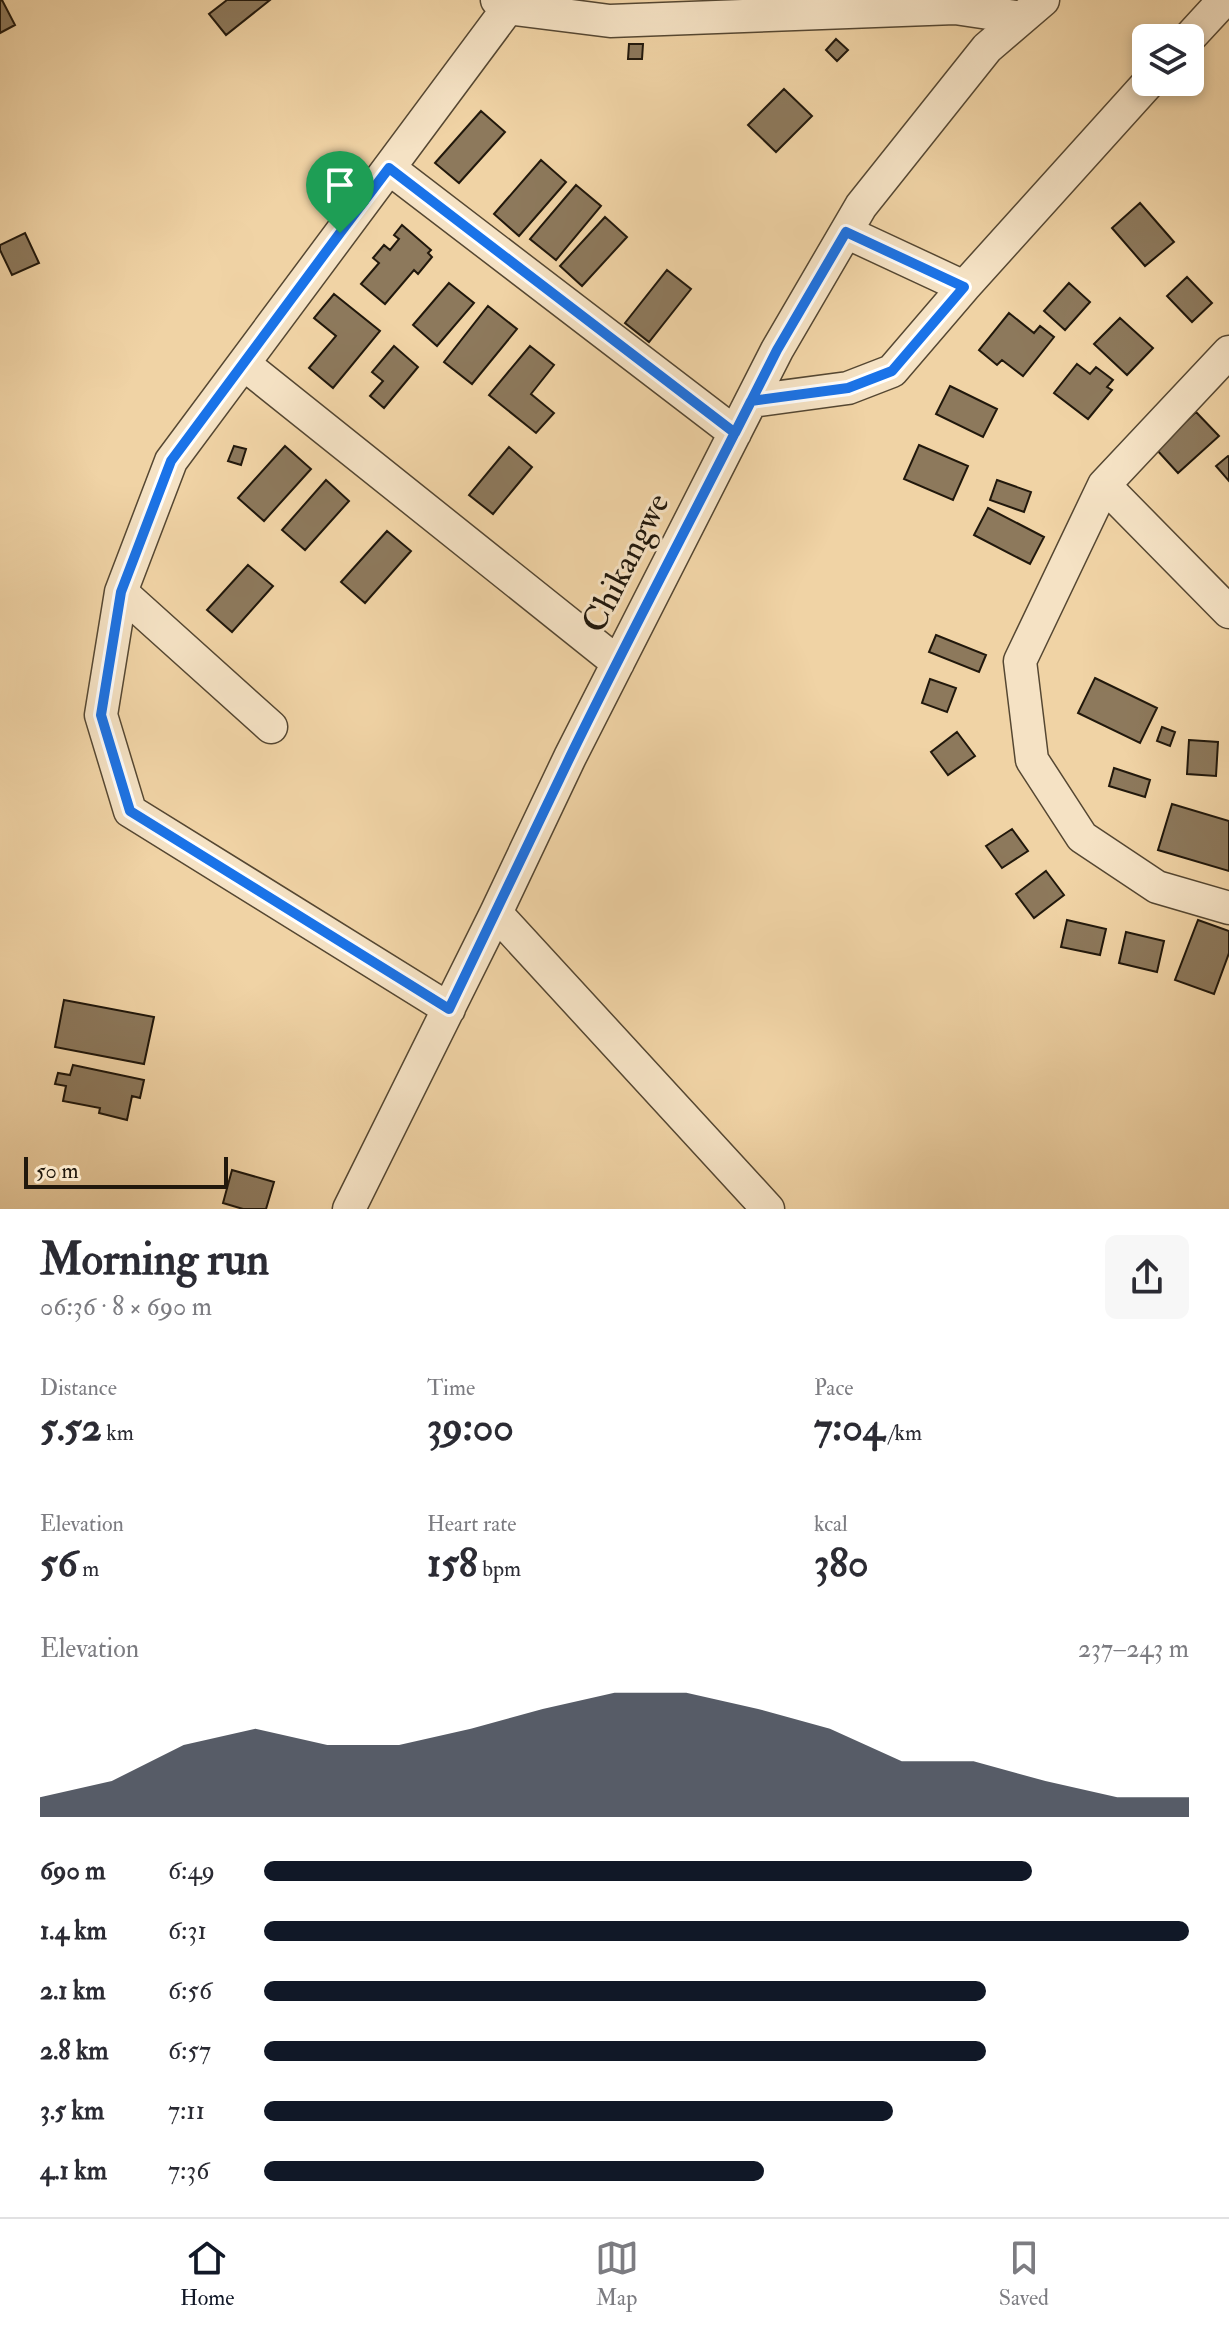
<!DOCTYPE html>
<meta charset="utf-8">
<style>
:root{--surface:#fff;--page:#f7f7f7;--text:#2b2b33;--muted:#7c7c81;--line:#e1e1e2;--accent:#111827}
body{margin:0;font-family:"IM FELL Double Pica",serif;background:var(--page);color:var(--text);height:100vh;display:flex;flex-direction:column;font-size:30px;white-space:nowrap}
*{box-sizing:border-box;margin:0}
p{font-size:26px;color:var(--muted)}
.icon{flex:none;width:44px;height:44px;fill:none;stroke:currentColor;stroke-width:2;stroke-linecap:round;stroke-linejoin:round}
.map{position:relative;height:1209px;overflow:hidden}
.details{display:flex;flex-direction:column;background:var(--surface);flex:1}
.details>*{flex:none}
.controls{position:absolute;left:1132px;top:24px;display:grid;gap:16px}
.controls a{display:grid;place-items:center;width:72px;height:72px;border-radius:12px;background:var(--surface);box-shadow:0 4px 12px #0003;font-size:40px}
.scale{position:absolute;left:24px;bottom:20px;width:204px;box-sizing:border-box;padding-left:8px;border:4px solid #21180c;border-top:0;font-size:22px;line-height:28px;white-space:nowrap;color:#21180c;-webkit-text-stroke:6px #f5e2c4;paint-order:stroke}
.pin{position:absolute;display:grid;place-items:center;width:68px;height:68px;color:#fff;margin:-82px -34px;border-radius:50% 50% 50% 0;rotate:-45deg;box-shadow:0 0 8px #0007}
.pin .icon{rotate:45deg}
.round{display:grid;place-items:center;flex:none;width:84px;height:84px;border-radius:12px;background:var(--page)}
.headline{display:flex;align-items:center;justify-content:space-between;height:136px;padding:0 40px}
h1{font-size:44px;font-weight:800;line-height:60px}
.figures{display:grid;grid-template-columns:repeat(3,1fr);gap:12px;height:136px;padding:8px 40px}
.figures div{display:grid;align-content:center}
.figures b{font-size:40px;font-weight:800}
.figures small{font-size:22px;font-weight:400}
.figures p{font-size:22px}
.chart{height:224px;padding:16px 40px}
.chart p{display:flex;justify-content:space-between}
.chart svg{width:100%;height:144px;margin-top:8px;fill:var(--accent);opacity:.7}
ul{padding:0 40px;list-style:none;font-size:26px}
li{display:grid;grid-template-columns:128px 96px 1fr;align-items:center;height:60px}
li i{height:20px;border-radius:10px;background:var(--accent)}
.tabs{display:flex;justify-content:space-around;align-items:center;height:112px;border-top:2px solid var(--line);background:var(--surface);font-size:22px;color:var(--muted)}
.tabs a{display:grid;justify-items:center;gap:4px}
.tabs .current{color:var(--accent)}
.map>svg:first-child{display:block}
</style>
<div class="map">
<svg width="1229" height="1209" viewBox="0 0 1229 1209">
<rect width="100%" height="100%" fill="#f0d3a5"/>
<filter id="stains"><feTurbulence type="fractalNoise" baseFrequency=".0025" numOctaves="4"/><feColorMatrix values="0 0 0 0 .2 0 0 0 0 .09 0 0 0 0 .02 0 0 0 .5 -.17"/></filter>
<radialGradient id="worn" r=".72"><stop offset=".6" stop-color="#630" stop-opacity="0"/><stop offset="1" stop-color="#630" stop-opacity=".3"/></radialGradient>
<path fill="#8d795c" stroke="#21180c" stroke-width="2" d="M2,0L15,25L0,33V1Z
M227,0H270L226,35L209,14Z
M836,39L848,50L837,61L826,50Z
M629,44H643L642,59H628Z
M784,89L812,116L776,152L748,125Z
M481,111L505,132L459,183L435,163Z
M541,160L566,182L519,236L494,214Z
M576,185L601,206L556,260L530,239Z
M1140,203L1174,242L1145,266L1112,228Z
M605,217L627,237L582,286L560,266Z
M402,225L431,250L428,253L432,257L418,274L414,270L385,304L361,284L379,263L373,258L384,245L390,250L399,239L394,235Z
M25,233L39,263L12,275L0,250V245Z
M667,270L691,289L649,342L625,323Z
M1187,277L1212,303L1192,322L1167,296Z
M449,283L474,303L437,346L413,325Z
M1069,283L1090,302L1065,330L1044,311Z
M334,294L380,331L333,388L309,368L336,336L314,318Z
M488,306L517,329L472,384L444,362Z
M1009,313L1034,333L1040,326L1054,337L1023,376L1002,360L997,365L979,350Z
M1120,318L1153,348L1127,375L1094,344Z
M394,346L418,367L384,408L370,396L383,381L372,372Z
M530,346L554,365L531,394L554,413L536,433L489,395Z
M1077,364L1090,374L1096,367L1113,380L1107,387L1112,390L1088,419L1054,393Z
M950,386L997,409L983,437L936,414Z
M1196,412L1219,436L1178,473L1156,449Z
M919,445L968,466L953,500L904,479Z
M234,446L246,449L241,465L228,461Z
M285,446L311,469L264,521L238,498Z
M509,447L532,467L493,514L469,495Z
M1228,456L1229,457V481L1216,466Z
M326,480L349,501L305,550L282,530Z
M997,480L1031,492L1024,512L990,500Z
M988,508L1044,537L1030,564L974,535Z
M387,531L411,551L365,603L341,582Z
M248,565L273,586L232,632L207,610Z
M936,635L986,655L979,672L929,652Z
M1095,678L1157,708L1140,743L1078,713Z
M930,679L956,688L947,712L922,703Z
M1162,727L1175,732L1170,746L1157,741Z
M957,732L975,756L948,775L931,752Z
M1189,740L1218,742L1216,776L1187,774Z
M1114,768L1150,780L1145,797L1109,786Z
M1172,804L1229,821V871L1158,850Z
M1012,829L1028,851L1002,868L986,846Z
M1046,871L1064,895L1034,918L1016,894Z
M1067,920L1106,929L1100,955L1061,947Z
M1198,920L1229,931V953L1214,994L1175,980Z
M1126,932L1164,941L1157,972L1119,963Z
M64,1000L154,1017L144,1064L55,1047Z
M73,1065L144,1080L140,1098L132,1096L127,1120L99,1113L100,1108L63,1101L66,1086L55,1084L58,1073L70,1075Z
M232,1170L274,1182L266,1209H243L223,1203Z"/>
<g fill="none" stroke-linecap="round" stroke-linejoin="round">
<defs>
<path id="minor" d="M497,0L508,8L610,21L955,8L1022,18
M1189,38L1224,0
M389,168L735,433
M846,232L964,287
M1229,352L1104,485L1020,661L1032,760L1082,837L1157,887L1229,908
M244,364L618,663
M751,401L848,388L892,371L964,287L1149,82
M1104,485L1229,612
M121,592L271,727
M496,913L768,1209
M449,1009L130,811L101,715L121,592L171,461L508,8
M349,1209L496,913L570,757L777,350L861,206L987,48L1043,0"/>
</defs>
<use href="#minor" stroke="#554732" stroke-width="35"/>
<use href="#minor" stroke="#f5e2c4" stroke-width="32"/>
</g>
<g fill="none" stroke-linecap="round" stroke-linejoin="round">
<defs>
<path id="route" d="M340,233L171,461L121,592L101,715L130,811L449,1009C490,925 529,841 570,757C628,638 691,520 751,401L848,388L892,371L964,287L846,232L777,350L735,433L389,168L340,233"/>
</defs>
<use href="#route" stroke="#fff" stroke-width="16"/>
<use href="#route" stroke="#1a73e8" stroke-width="10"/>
</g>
<g text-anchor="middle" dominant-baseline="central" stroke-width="6" stroke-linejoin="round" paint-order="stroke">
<g font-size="34" fill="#21180c" stroke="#f5e2c4">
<text transform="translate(626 563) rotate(-63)">Chikangwe</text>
</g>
</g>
<rect width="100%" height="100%" filter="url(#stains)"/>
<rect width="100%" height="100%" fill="url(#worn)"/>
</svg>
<div class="controls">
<a><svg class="icon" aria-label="layers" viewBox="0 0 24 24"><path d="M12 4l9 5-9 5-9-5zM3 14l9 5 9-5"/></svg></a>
</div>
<div class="scale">50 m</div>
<div class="pin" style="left:340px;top:233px;background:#1e9e55"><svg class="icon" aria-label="arrive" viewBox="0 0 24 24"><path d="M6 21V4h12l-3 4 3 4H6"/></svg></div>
</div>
<section class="details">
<div class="headline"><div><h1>Morning run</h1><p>06:36 · 8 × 690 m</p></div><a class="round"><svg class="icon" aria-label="share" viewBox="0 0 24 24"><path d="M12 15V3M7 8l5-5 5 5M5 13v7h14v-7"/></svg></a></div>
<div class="figures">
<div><p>Distance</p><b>5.52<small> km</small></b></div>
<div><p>Time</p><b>39:00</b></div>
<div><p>Pace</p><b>7:04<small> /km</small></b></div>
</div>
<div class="figures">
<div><p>Elevation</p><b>56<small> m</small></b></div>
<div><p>Heart rate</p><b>158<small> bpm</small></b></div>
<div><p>kcal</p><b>380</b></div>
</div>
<div class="chart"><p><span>Elevation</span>237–243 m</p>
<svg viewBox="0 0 160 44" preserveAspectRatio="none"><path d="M0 44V38L10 33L20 22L30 17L40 22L50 22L60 17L70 11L80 6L90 6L100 11L110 17L120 27L130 27L140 33L150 38L160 38V44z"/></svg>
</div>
<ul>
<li><b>690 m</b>6:49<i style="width:83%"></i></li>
<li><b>1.4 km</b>6:31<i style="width:100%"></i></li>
<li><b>2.1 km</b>6:56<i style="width:78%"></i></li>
<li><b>2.8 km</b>6:57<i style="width:78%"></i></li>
<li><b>3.5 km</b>7:11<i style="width:68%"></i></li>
<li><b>4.1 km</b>7:36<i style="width:54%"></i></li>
</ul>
</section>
<nav class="tabs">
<a class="current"><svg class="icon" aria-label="home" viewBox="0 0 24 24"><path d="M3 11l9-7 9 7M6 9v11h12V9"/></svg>Home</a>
<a><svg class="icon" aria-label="map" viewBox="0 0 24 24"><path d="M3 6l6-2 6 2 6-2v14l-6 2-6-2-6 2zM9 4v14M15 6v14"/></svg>Map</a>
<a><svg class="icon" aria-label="saved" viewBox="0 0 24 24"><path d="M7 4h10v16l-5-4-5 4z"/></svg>Saved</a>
</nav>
